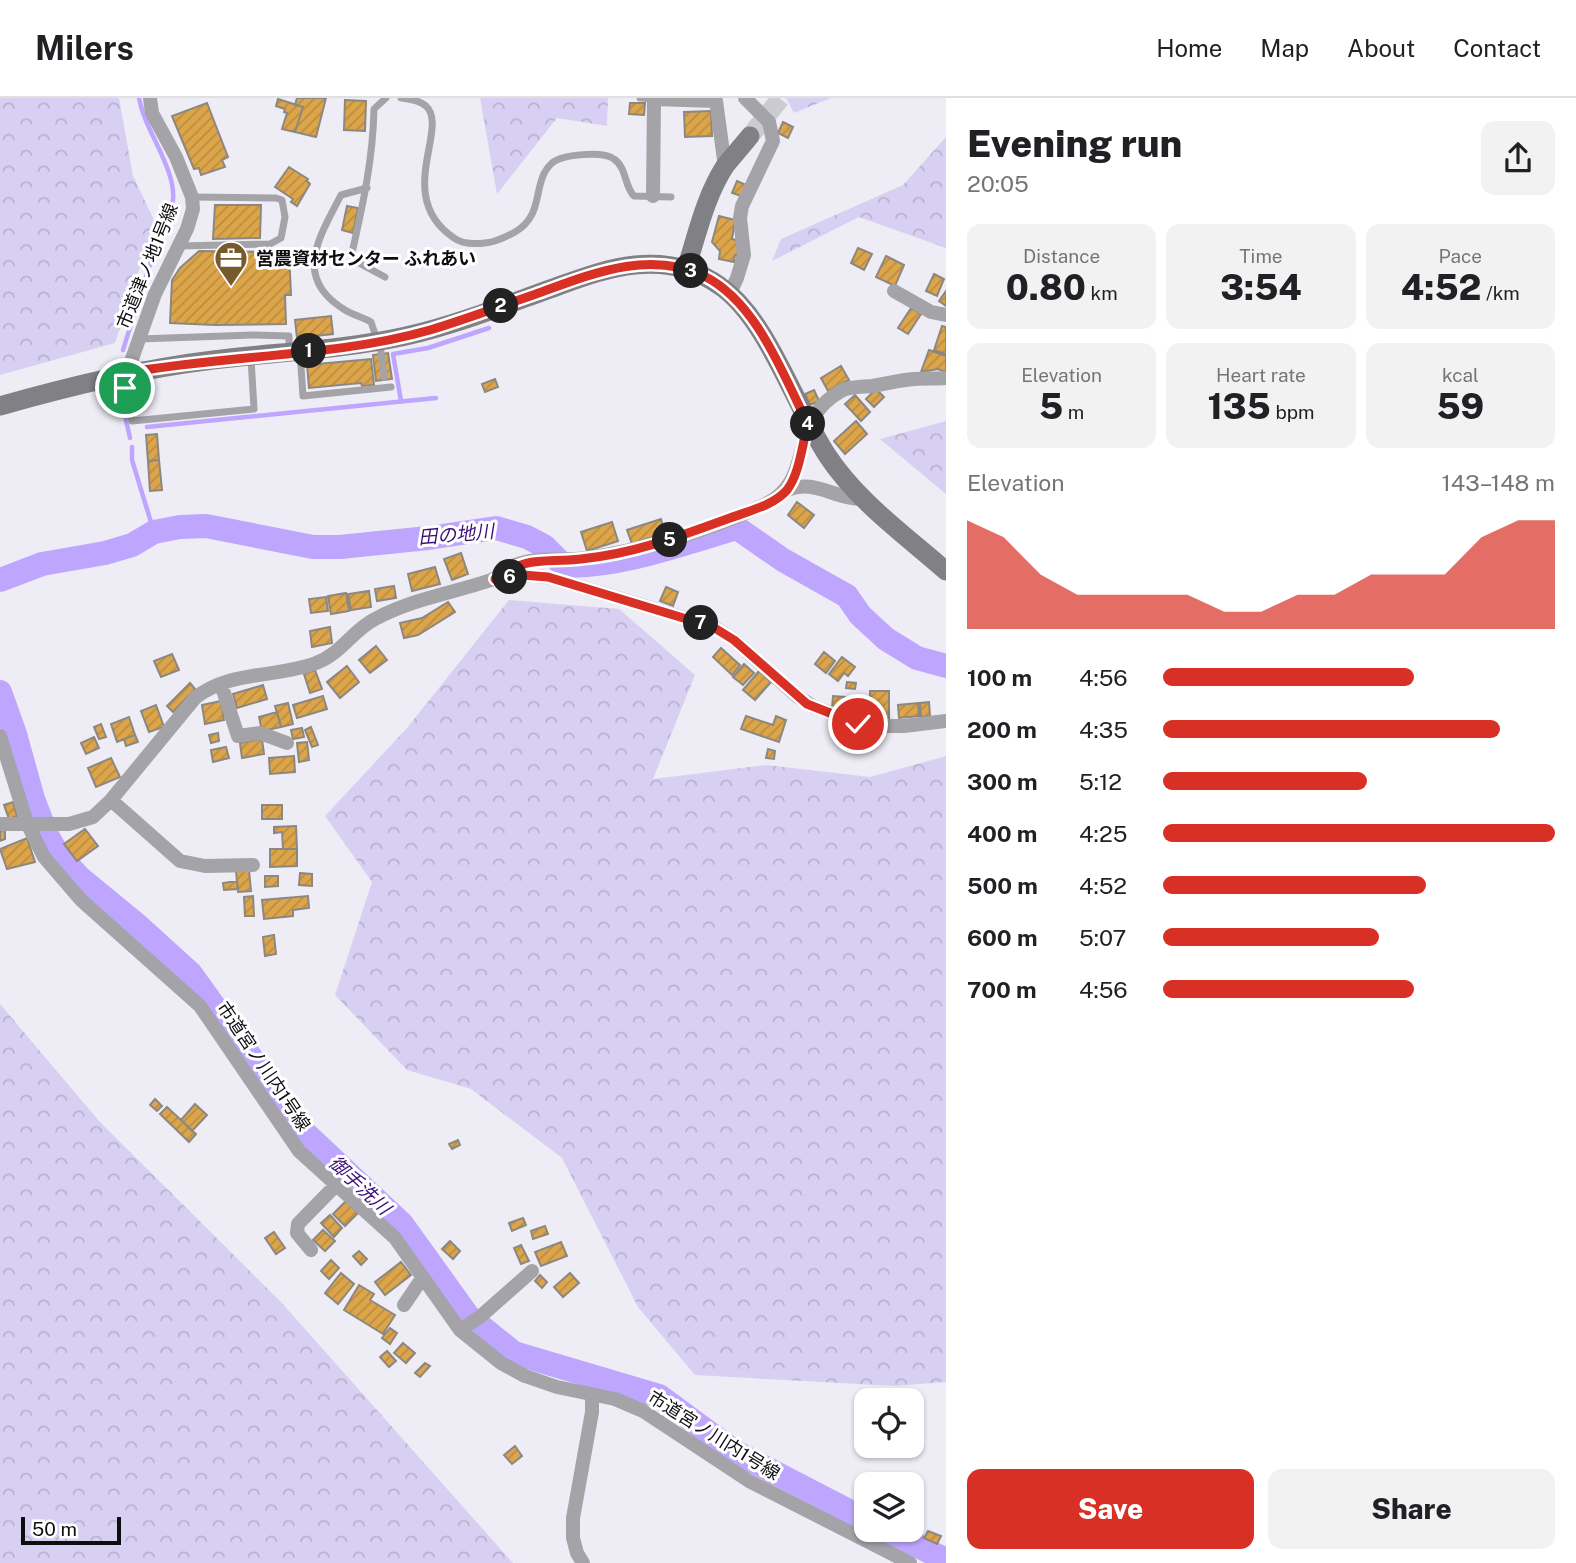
<!DOCTYPE html>
<meta charset="utf-8">
<style>
:root{--surface:#fff;--page:#f2f2f2;--text:#202124;--muted:#757577;--line:#e0e0e0;--accent:#d93025}
body{margin:0;font-family:"Public Sans","Noto Sans JP",sans-serif;background:var(--page);color:var(--text);height:100vh;display:flex;flex-direction:column;font-size:26px;white-space:nowrap}
*{box-sizing:border-box;margin:0}
p{font-size:23px;color:var(--muted)}
.icon{flex:none;width:38px;height:38px;fill:none;stroke:currentColor;stroke-width:2;stroke-linecap:round;stroke-linejoin:round}
.map{position:relative;flex:1;overflow:hidden}
.details{display:flex;flex-direction:column;background:var(--surface);width:630px}
.details>*{flex:none}
.tools{position:absolute;left:854px;top:1290px;display:grid;gap:14px}
.tools a{display:grid;place-items:center;width:70px;height:70px;border-radius:14px;background:var(--surface);box-shadow:0 2px 5px #0004;font-size:35px}
.scale{position:absolute;left:21px;bottom:18px;width:100px;box-sizing:border-box;padding-left:7px;border:4px solid #0e0d10;border-top:0;font-size:19px;line-height:24px;white-space:nowrap;color:#0e0d10;-webkit-text-stroke:5px #fff;paint-order:stroke}
.pin{position:absolute;display:grid;place-items:center;width:60px;height:60px;color:#fff;margin:-30px;border:4px solid #fff;border-radius:50%;box-shadow:0 2px 7px #0007}
.km{position:absolute;width:35px;height:35px;margin:-18px;border-radius:50%;background:#222;color:#fff;font-size:19px;line-height:35px;text-align:center}
.round{display:grid;place-items:center;flex:none;width:74px;height:74px;border-radius:14px;background:var(--page)}
.head{display:flex;align-items:center;justify-content:space-between;height:119px;padding:0 21px}
h1{font-size:38px;font-weight:800;line-height:52px}
.figures{display:grid;grid-template-columns:repeat(3,1fr);gap:10px;height:119px;padding:7px 21px}
.figures div{display:grid;align-content:center;border-radius:14px;background:var(--page);text-align:center}
.figures b{font-size:35px;font-weight:800}
.figures small{font-size:19px;font-weight:400}
.figures p{font-size:19px}
.chart{height:196px;padding:14px 21px}
.chart p{display:flex;justify-content:space-between}
.chart svg{width:100%;height:126px;margin-top:7px;fill:var(--accent);opacity:.7}
.cta{display:flex;gap:14px;margin-top:auto;padding:14px 21px}
.cta a{flex:1;height:80px;border-radius:14px;background:var(--accent);color:#fff;font-size:28px;font-weight:800;line-height:80px;text-align:center}
.cta a+a{background:var(--page);color:var(--text)}
ul{padding:0 21px;list-style:none;font-size:23px}
li{display:grid;grid-template-columns:112px 84px 1fr;align-items:center;height:52px}
li i{height:18px;border-radius:9px;background:var(--accent)}
header{display:flex;align-items:center;gap:42px;box-sizing:border-box;height:98px;padding:0 35px;background:var(--surface);border-bottom:2px solid var(--line)}
header strong{font-size:33px}
nav{display:flex;gap:38px;margin-inline-start:auto;font-size:24px}
main{display:flex;flex:1;min-height:0}
.map>svg:first-child{display:block}
</style>
<header>
<strong>Milers</strong>
<nav><a>Home</a><a>Map</a><a>About</a><a>Contact</a></nav>
</header>
<main>
<div class="map">
<svg width="946" height="1465" viewBox="0 0 946 1465">
<defs>
<pattern id="forest-crowns" width="20" height="18" patternUnits="userSpaceOnUse" patternTransform="scale(1.75)"><rect width="20" height="18" fill="#d8d0f3"/><path d="M2 6a3 3 0 1 1 6 0M12 15a3 3 0 1 1 6 0" fill="none" stroke="#b8b1cf"/></pattern>
<pattern id="building-hatch" width="6" height="6" patternUnits="userSpaceOnUse" patternTransform="scale(1.75)"><rect width="6" height="6" fill="#dda54a"/><path d="M-1 1l2-2M0 6l6-6M5 7l2-2" fill="none" stroke="#bc8d40"/></pattern>
</defs>
<rect width="100%" height="100%" fill="#eeecf5"/>
<path fill="url(#forest-crowns)" d="M0,0H119L133,78L155,124L115,245L0,277Z
M480,0H608L607,28L557,20L497,96Z
M786,0H831L794,15Z
M946,39V150L859,119L772,163L781,141L903,87Z
M946,323V396L880,341Z
M509,502L619,511L695,577L653,681L766,667L870,679L946,658V1284L894,1288L695,1277L638,1209L562,1060L471,991L407,972L335,897L372,784L325,718L407,630Z
M0,906L99,1023L281,1204L513,1465H0Z"/>
<g fill="none" stroke-linecap="round" stroke-linejoin="round">
<path stroke="#bea6fe" stroke-width="4.5" d="M123,252C132,223 141,193 151,164C161,139 178,115 172,86C166,56 145,31 139,0
M117,283L130,340
M401,303L393,256L428,250L489,230
M147,329L436,300
M132,349V362L154,434"/>
<path stroke="#bea6fe" stroke-width="24" d="M0,482L42,466L105,455L132,447L154,434L180,429L206,428L313,449H340L428,440L496,430L527,439L544,448L563,467C612,472 688,444 737,430L783,462L847,498L860,517L886,541L917,560L946,568
M0,594L15,636L33,701L47,737L57,755L80,780L136,826L191,876L306,1036L402,1126L468,1218L514,1255L659,1298L735,1354L866,1422
M886,1432L946,1462"/>
</g>
<path fill="url(#building-hatch)" stroke="#8c8780" stroke-width="2" d="M297,0H326L316,39L295,34L303,9L295,7Z
M278,1L303,9L295,34L282,31L287,15L284,14L285,11L276,8Z
M345,2L366,3L365,33L344,32Z
M207,5L228,59L222,62L225,69L201,77L199,70L194,71L172,18Z
M630,5H645L644,17L629,16Z
M711,13L712,38L685,39L684,14Z
M783,24L793,29L788,40L778,35Z
M289,69L308,81L307,83L310,86L297,108L291,104L293,101L275,89Z
M737,83L746,87L741,98L732,95Z
M215,107H261L260,140L213,141Z
M347,108L358,110L353,135L342,132Z
M719,118L735,122L732,141L740,143L738,157H735L734,164L719,161L720,153L712,144Z
M858,150L872,156L864,172L851,165Z
M199,153L289,154L291,197H285L286,226L215,227L170,225L172,182L180,170Z
M886,158L904,167L895,188L876,179Z
M934,176L944,181L937,198L926,193Z
M946,193V208L939,203Z
M911,210L921,216L908,236L898,230Z
M331,218L333,236L297,240L295,222Z
M942,228L946,229V256L934,252Z
M929,252L946,258V274L938,271L921,274Z
M388,255L392,281L376,283L373,257Z
M371,261L374,287L362,288L361,285L309,290L307,267Z
M841,268L849,282L828,293L821,280Z
M495,281L498,289L485,294L482,286Z
M876,291L884,299L874,309L866,301Z
M814,292L819,303L810,307L805,296Z
M855,297L870,314L861,323L845,306Z
M856,323L867,336L845,356L834,343Z
M157,336L159,362L148,363L146,337Z
M159,362L162,392L150,393L148,363Z
M797,404L814,417L804,430L788,417Z
M661,421L665,435L632,446L627,432Z
M612,424L618,443L587,453L581,434Z
M461,455L468,476L452,482L444,461Z
M435,469L440,486L412,493L408,476Z
M394,488L396,500L377,503L375,491Z
M666,489L678,494L673,508L660,503Z
M369,493L371,509L351,512L348,496Z
M346,495L349,513L331,516L328,498Z
M326,499L328,513L311,515L309,501Z
M448,504L455,514L418,537L404,540L400,525L422,520Z
M330,529L332,545L312,549L310,533Z
M376,548L387,562L370,575L359,562Z
M721,550L740,567L732,577L713,559Z
M824,554L835,563L826,575L815,566Z
M172,556L179,572L161,579L154,563Z
M842,559L855,569L848,578L844,575L838,583L829,576Z
M744,566L754,575L743,587L733,579Z
M347,568L359,584L340,600L327,584Z
M315,572L322,591L310,595L304,576Z
M759,573L771,584L755,602L743,592Z
M847,584L856,585L855,591L846,590Z
M190,585L195,591L173,614L167,608Z
M263,587L267,601L237,610L233,596Z
M870,593H889V620H870V613H861V607H870Z
M323,598L327,611L297,620L293,607Z
M833,598L857,600L856,613L832,611Z
M221,603L224,622L205,626L202,607Z
M929,604L930,618L921,619L920,605Z
M288,605L293,626L281,629L275,608Z
M918,605L919,618L899,620L898,607Z
M156,607L164,629L149,634L141,613Z
M277,614L281,629L262,633L259,619Z
M746,618L773,627L776,618L786,622L779,644L741,631Z
M129,619L135,637L117,644L111,626Z
M101,626L106,639L99,641L94,629Z
M311,629L318,647L312,649L305,632Z
M302,630L304,639L293,641L291,632Z
M218,635L219,643L211,645L209,637Z
M135,637L138,644L126,648L124,641Z
M94,639L99,650L86,656L81,645Z
M262,641L264,656L242,660L240,645Z
M307,644L309,662L299,664L297,645Z
M226,649L229,660L213,664L211,652Z
M768,651L775,653L774,661L766,660Z
M294,658L295,674L270,676L269,660Z
M111,660L120,679L96,689L88,670Z
M13,704L17,718L9,721L4,707Z
M262,707H282V721H262Z
M296,728L297,751H283L282,734L274,735V729Z
M5,729V741L0,743V731Z
M85,731L98,748L77,763L64,746Z
M27,740L35,764L7,771L0,751Z
M270,751H297V768L270,769Z
M249,772L251,793L238,794L236,773Z
M300,775L312,776V788L299,787Z
M265,778H278V788L265,789Z
M237,783L238,791L224,792L223,785Z
M253,798L254,818H245L244,799Z
M308,798L309,810L293,812V818L264,821L262,802Z
M274,837L276,856L265,858L263,839Z
M155,1001L162,1008L157,1013L150,1007Z
M195,1006L207,1017L192,1033L181,1022Z
M167,1009L196,1036L189,1044L160,1016Z
M458,1042L460,1047L452,1051L449,1046Z
M346,1103L358,1115L345,1128L333,1116Z
M330,1117L342,1130L334,1139L321,1125Z
M523,1120L526,1127L512,1133L509,1125Z
M545,1128L548,1136L533,1141L531,1133Z
M323,1132L335,1143L325,1153L313,1142Z
M274,1134L285,1150L276,1156L265,1140Z
M450,1143L460,1153L453,1161L442,1151Z
M561,1144L567,1158L541,1168L535,1154Z
M521,1147L529,1163L521,1166L514,1150Z
M359,1153L367,1161L361,1167L353,1158Z
M331,1162L339,1170L329,1181L321,1173Z
M401,1164L411,1177L385,1197L375,1184Z
M341,1175L354,1186L338,1206L325,1195Z
M570,1175L579,1185L563,1199L554,1189Z
M540,1177L547,1184L542,1190L535,1183Z
M359,1187L374,1196L370,1202L395,1217L383,1236L344,1212Z
M390,1230L397,1235L390,1246L382,1240Z
M403,1245L415,1255L406,1265L394,1255Z
M387,1253L396,1263L389,1269L380,1259Z
M425,1265L430,1268L420,1279L415,1275Z
M515,1348L522,1358L512,1366L504,1357Z
M928,1433L941,1438L937,1446L924,1440Z"/>
<g fill="none" stroke-linecap="round" stroke-linejoin="round">
<path stroke="#cccbd3" stroke-width="19" stroke-dasharray="19 10" stroke-linecap="butt" d="M750,38L781,0"/>
<path stroke="#a4a3a7" stroke-width="7" d="M401,0C409,1 419,2 426,8C450,30 393,99 454,140C462,146 476,146 485,145C496,144 506,139 515,134C546,116 531,84 552,65C563,56 603,53 614,61C627,70 624,88 634,98L671,99
M640,0L654,1
M367,90L341,97C319,140 292,180 345,212C353,217 362,219 371,224L381,254L384,279
M178,148L270,146L281,140L285,119L282,102L276,100L192,99
M385,179L357,164L352,155C363,106 373,61 374,11L386,0
M139,241L253,237L289,238V252
M300,254L303,298L391,289
M126,279L125,290L132,323L254,311L251,260"/>
<path stroke="#a4a3a7" stroke-width="14" d="M653,98L654,1L716,3L725,69
M894,193L931,214L946,217
M730,195L737,180L744,157L740,120L742,108L773,43L769,24L745,0
M127,275L155,196L187,131L193,111L192,99L176,59L152,15L150,0
M787,392C814,380 836,402 864,401
M499,480L522,477L548,479L714,529L734,542L798,599L814,609L868,628H904L946,623
M221,586L238,638L260,635L287,645
M0,638L27,725L44,759L81,802L200,908L299,1053L395,1140L460,1232L501,1265L525,1278L557,1289L615,1301L643,1313L749,1383L910,1465
M111,702L180,763L205,768L253,767
M0,726H69L93,719L111,702L195,600C230,572 277,580 316,565C341,556 353,532 375,521C411,501 453,495 491,482C499,479 505,472 513,468C536,457 563,464 587,460C647,451 709,432 764,407C817,383 786,323 841,293C850,288 862,289 872,288C886,286 900,282 914,281C925,280 935,281 946,280
M311,1152L297,1135L298,1126L336,1087
M404,1207L423,1179
M460,1232L481,1218L532,1173
M583,1465L577,1455L573,1440V1420L592,1314V1296"/>
<path stroke="#818085" stroke-width="19" d="M686,171C697,137 705,99 725,68C733,58 742,48 750,38
M0,308C70,288 140,271 213,262C277,254 343,252 406,238C455,227 503,208 550,191C578,181 606,170 635,167C666,164 695,170 720,188C767,220 795,308 827,357C857,403 905,437 946,473"/>
</g>
<g fill="none" stroke-linecap="round" stroke-linejoin="round">
<defs>
<path id="route" d="M125,290L127,275C227,256 332,260 430,232C466,221 501,208 536,196C589,177 648,151 704,178C757,204 783,277 808,326C802,346 800,375 787,392C773,408 748,413 730,420C681,438 633,456 581,461C543,465 528,457 495,481L522,477L548,479L713,529L734,542L807,606L858,626"/>
</defs>
<use href="#route" stroke="#fff" stroke-width="14"/>
<use href="#route" stroke="#d93025" stroke-width="9"/>
</g>
<defs>
<symbol id="office-pin" viewBox="-11 -11 22 30"><path d="M0 17L-7.5 6A9.5 9.5 0 1 1 7.5 6Z" fill="#765a2d" stroke="#fff"/><path d="M-6-3h4V-5.5h4V-3h4V5H-6ZM-1-4.5V-3h2v-1.5ZM-6 0V1H6V0Z" fill="#fff"/></symbol>
</defs>
<g fill-rule="evenodd">
<use href="#office-pin" x="212" y="141" width="38" height="52"/>
</g>
<g text-anchor="middle" dominant-baseline="central" stroke-width="6" stroke-linejoin="round" paint-order="stroke">
<g font-size="18" font-weight="bold" fill="#0e0d10" stroke="#fff" text-anchor="start">
<text x="256" y="160">営農資材センター ふれあい</text>
</g>
<g font-size="18" fill="#0e0d10" stroke="#fff">
<text transform="translate(147 168) rotate(-68)">市道津ノ地1号線</text>
<text transform="translate(264 968) rotate(56)">市道宮ノ川内1号線</text>
<text transform="translate(714 1337) rotate(32)">市道宮ノ川内1号線</text>
</g>
<g font-size="19" font-style="italic" fill="#3d0f76" stroke="#fff">
<text transform="translate(456 436) rotate(-5)">田の地川</text>
<text transform="translate(360 1087) rotate(43)">御手洗川</text>
</g>
</g>
</svg>
<div class="tools">
<a><svg class="icon" aria-label="locate" viewBox="0 0 24 24"><circle cx="12" cy="12" r="6"/><path d="M12 2v4M12 18v4M2 12h4M18 12h4"/></svg></a>
<a><svg class="icon" aria-label="layers" viewBox="0 0 24 24"><path d="M12 4l9 5-9 5-9-5zM3 14l9 5 9-5"/></svg></a>
</div>
<div class="scale">50 m</div>
<div class="pin" style="left:125px;top:290px;background:#1e9e55"><svg class="icon" aria-label="arrive" viewBox="0 0 24 24"><path d="M6 21V4h12l-3 4 3 4H6"/></svg></div>
<div class="pin" style="left:858px;top:626px;background:#d93025"><svg class="icon" aria-label="check" viewBox="0 0 24 24"><path d="M5 12l5 5 9-10"/></svg></div>
<b class="km" style="left:309px;top:253px">1</b>
<b class="km" style="left:501px;top:208px">2</b>
<b class="km" style="left:691px;top:173px">3</b>
<b class="km" style="left:808px;top:326px">4</b>
<b class="km" style="left:670px;top:442px">5</b>
<b class="km" style="left:510px;top:479px">6</b>
<b class="km" style="left:701px;top:525px">7</b>
</div>
<section class="details">
<div class="head"><div><h1>Evening run</h1><p>20:05</p></div><a class="round"><svg class="icon" aria-label="share" viewBox="0 0 24 24"><path d="M12 15V3M7 8l5-5 5 5M5 13v7h14v-7"/></svg></a></div>
<div class="figures">
<div><p>Distance</p><b>0.80<small> km</small></b></div>
<div><p>Time</p><b>3:54</b></div>
<div><p>Pace</p><b>4:52<small> /km</small></b></div>
</div>
<div class="figures">
<div><p>Elevation</p><b>5<small> m</small></b></div>
<div><p>Heart rate</p><b>135<small> bpm</small></b></div>
<div><p>kcal</p><b>59</b></div>
</div>
<div class="chart"><p><span>Elevation</span>143–148 m</p>
<svg viewBox="0 0 160 44" preserveAspectRatio="none"><path d="M0 44V6L10 12L20 25L30 32L40 32L50 32L60 32L70 38L80 38L90 32L100 32L110 25L120 25L130 25L140 12L150 6L160 6V44z"/></svg>
</div>
<ul>
<li><b>100 m</b>4:56<i style="width:64%"></i></li>
<li><b>200 m</b>4:35<i style="width:86%"></i></li>
<li><b>300 m</b>5:12<i style="width:52%"></i></li>
<li><b>400 m</b>4:25<i style="width:100%"></i></li>
<li><b>500 m</b>4:52<i style="width:67%"></i></li>
<li><b>600 m</b>5:07<i style="width:55%"></i></li>
<li><b>700 m</b>4:56<i style="width:64%"></i></li>
</ul>
<div class="cta"><a>Save</a><a>Share</a></div>
</section>
</main>
